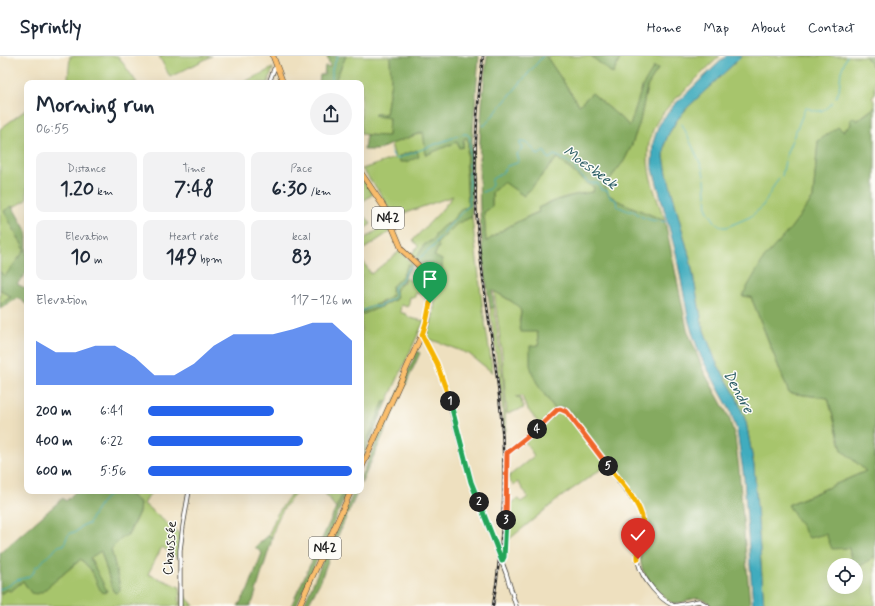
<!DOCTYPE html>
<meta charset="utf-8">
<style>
:root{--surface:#fff;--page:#f2f2f3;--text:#1f2937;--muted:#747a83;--line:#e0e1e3;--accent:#2563eb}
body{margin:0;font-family:Mynerve,sans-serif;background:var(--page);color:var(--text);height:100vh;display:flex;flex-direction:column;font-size:15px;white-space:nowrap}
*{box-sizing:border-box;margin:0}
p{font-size:13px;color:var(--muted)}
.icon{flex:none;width:22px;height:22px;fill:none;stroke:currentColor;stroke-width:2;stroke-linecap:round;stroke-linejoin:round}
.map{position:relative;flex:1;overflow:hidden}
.sheet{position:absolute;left:24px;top:24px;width:340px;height:414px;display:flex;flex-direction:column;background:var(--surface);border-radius:8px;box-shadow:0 4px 16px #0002}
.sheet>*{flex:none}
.tools{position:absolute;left:827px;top:502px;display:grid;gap:8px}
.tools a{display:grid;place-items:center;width:36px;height:36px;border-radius:50%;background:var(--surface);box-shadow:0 4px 16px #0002;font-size:20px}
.pin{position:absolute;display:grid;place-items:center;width:34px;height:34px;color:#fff;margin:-41px -17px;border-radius:50% 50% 50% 0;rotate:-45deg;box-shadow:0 0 4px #0007}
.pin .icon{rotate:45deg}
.km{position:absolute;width:20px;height:20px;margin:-10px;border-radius:50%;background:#222;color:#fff;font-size:11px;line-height:20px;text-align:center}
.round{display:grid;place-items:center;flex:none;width:42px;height:42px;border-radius:21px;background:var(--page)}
.summary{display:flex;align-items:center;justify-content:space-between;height:68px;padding:0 12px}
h1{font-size:22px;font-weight:700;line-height:30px}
.figures{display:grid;grid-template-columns:repeat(3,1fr);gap:6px;height:68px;padding:4px 12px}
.figures div{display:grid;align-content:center;border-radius:8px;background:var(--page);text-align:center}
.figures b{font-size:20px;font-weight:700}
.figures small{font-size:11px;font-weight:400}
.figures p{font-size:11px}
.chart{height:112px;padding:8px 12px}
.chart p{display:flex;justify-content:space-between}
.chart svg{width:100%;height:72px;margin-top:4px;fill:var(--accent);opacity:.7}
ul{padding:0 12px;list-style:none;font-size:13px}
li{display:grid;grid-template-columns:64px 48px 1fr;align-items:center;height:30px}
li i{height:10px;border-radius:5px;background:var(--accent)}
header{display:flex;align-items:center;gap:24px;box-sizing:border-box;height:56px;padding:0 20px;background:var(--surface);border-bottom:1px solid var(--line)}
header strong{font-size:19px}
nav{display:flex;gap:22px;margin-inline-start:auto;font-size:14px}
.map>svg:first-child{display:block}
</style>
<header>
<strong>Sprintly</strong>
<nav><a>Home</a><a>Map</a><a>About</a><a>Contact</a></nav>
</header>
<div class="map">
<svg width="875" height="550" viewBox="0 0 875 550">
<rect width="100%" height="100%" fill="#fdfcf7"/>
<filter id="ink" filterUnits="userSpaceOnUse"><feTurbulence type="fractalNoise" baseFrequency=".025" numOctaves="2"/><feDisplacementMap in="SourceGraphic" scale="8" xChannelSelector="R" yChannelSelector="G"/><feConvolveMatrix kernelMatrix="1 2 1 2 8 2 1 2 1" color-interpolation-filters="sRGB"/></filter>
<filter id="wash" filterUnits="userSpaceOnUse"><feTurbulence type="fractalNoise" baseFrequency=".012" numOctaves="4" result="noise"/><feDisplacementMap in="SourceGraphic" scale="16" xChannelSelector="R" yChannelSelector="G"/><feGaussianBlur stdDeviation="0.9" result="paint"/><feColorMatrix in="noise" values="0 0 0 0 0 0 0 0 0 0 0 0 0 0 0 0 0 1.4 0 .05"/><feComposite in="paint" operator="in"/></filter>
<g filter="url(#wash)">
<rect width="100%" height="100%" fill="#eee0bf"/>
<path fill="#a7c56c" stroke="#627044" d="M70,0H118L137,27H62L68,23Z
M159,0H212L170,21Z
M346,0H390L391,25L386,58H375V60L389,61L388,81L361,78V27H334Z
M546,0H591L613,18L621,0H720C709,10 699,20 689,30C669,49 648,68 648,98C647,121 658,144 665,165L618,145L608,138L605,129L624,105L631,91L640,65L647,31L658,13L654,11L636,52L630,70L592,37L580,50Z
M742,0H865L875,14V38L872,42L875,46V51L843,75L818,85L813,142L742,240L751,241L789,337L828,342L842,394L866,415L788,449L826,478L849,492L852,509H834V531H856V513L875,500V550H764L754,410L746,366L736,340L716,306L703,272L690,203L667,118L664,101L665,87L668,79L677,64L687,52Z
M273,12L268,27H242Z
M27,53V144C20,149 12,150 4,155L25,194L5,220L0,216V73Z
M424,76L426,99L457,85L458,89L463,91L464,82H467L468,86L466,112L468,149L449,168H446L434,183L424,189L419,198L415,202L411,199L418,190L413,184L439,157L453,140L394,161L378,134L362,113L395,102L391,88Z
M557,102L587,128L594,131L593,136C574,138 555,143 538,152L540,155C520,164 502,173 486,186L484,156L492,151V136L504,126L524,140Z
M364,125L373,138L362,146L361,127Z
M366,161L371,168L361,175V165Z
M472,161L482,247L493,317L469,298L427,282C426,275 430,271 432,264C435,251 436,239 432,226L436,225L442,204L434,201L439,190L437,188L458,167Z
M388,167L391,175L361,195V185Z
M400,195L413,209H412C407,212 406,214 403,219C399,226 392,227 391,236L393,238C387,244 381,246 373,250C369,251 365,254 361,256V202L371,218Z
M405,222L426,231L428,239L415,237V241H410L408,251L401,249L400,256L406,258L410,262L424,265L387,346L384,345L361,399V259L383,250L391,245L395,244L397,241L395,234L404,226Z
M0,233L11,241L0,248Z
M494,235L519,250L521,256L519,266L537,276L539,289V331L555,353L540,369L526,351L522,340L516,341L520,342L524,352L507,358L502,298Z
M494,251L503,323L506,375H504L501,336L490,252Z
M560,354L566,358L607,409L561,441L507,485L508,449L518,443L521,446L528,441L518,426L513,429L509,424V420L534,400L525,385Z
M125,435H152L144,448L181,479L179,503L162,491L148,518L180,531L179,550H0V538L7,534L11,535L23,525L27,531L60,521L81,503L91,514L96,522L95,511L90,501L101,495L113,535L116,537L120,530L111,493L121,483L129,478L139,456L140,447Z
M293,435H298C285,448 276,463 272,481L268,480L277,458Z
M323,435H344L336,452Z
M182,536L194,550H181Z"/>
<path fill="#85aa60" stroke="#50633e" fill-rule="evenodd" d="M327,0H346L334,27H319L320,19H324L325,10L330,11Z
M390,0H479L472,87V161L458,167L437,188L439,190L434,200L442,204C443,212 441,224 432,226L426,213L415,202L419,198L424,189L434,183L435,178L443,170L449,168L462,152H465L468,149L466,112L468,86L467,82H465L464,83L463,91L459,92L457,86L426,99L423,76L391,88L378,94H364L366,79L388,80L389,62L375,60V58H386L391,25Z
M487,0H546L579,49L592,37L630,70L642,31L654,11L658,13L647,31L640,65L631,91L624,105L605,129L608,138L618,145L665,165L687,273L704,316L729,361L735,381L739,413L750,550H711C698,533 686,550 672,547C666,544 661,537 656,533C623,501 655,482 641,450L568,354C563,351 561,350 555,353L539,331L533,319L530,309V290L539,289L537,276H520C519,267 520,265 521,257C521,248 500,239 492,234L494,251L490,252C487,231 483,209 482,188C477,125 479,62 487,0ZM557,102L587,128L594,131L593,136C574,138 555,144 538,152L539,156C520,164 502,173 486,186L484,156L492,151V136L504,126L524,140Z
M591,0H621L613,18Z
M865,0H875V14Z
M875,51V500L856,513V509H852L849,492L832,493L826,478L809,482L788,449L866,415L842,394L828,342L789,337L751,241L742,240L764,202L790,173L813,142L818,85L838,71L843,75L851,69L850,63L854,61L857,65Z
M417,94L419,101L406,106H400L399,100Z
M12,150L27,176V216L17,228L27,233V249L18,242L0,253V248L11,241L0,233V216L5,220L25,194L4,155Z
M408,208L413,209C405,218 405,226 395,234L397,241L395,244L391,245L383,250L361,259V256L374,249L382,247L393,238L391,236L392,230L403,219Z
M417,295L420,297L361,428V420Z
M384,345L387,346L361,406V399L375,367Z
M76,435H125L140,447L139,456L128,478L121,483L111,493L120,531V534L116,537L113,535L101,495L90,502L107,535L104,537L101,536L91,514L81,503L42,536L37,538L31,537L23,525L11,535L7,534L0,538V497L63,442L66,445Z
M344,435H348L296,550H291Z
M354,435H358L335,486L320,526L307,550H303Z
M268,480L272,481L271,487L253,545L250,550H238L248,534L262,497L255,491Z"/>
<path fill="#3facbe" stroke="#2e646d" d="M726,0H742L687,52L677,64L668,79L665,87L664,101L667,118L690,203L703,272L716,306L736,340L746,366L754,410L764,550H753L744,422L737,375L730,354L701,301L694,282L689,266L676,197L652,109L653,87L658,71L663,63L672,51Z"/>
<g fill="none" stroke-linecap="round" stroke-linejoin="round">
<path stroke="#3facbe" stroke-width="1" d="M332,27V13L338,0
M836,41L839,35L841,15L847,0
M682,68L702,111L705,124L707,154L716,167L722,171H727L750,161L761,152L765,146L776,126L779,122
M483,69L484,70L543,0
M390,93L394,101
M396,103L463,78H467L470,81L469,149L447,172L433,191L417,204
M782,120L787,96L806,51C817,58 825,56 832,46
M482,136C489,134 493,131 492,123L502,117L507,110L517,107L519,104L517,98L520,95L522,92L520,88V86C532,86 531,93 538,99L540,98L544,95L549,103L554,99C562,102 568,105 575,111C577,119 584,121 589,127H598L601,134H607L610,141L616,144L617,150L628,155H634C640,163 659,167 668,165
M361,255L373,250L378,251L394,242L395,240L393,232L401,225L407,214L412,209
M0,533L8,530L17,524L28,521L34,516L35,511C42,509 43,503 48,500C49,499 50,499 51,498C56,494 56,489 64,489C67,482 67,476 76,476L83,469L89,468C89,465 100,447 103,445C106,441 110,440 112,435"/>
</g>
</g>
<g filter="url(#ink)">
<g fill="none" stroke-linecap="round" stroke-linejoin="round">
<defs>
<path id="minor" d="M269,27L274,13L277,12
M422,279L437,308L445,332L471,425L506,517L516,550
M502,505L504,501L507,397L540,371L557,354L560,353L567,356C584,379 603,402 620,426C627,435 636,445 641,456C644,464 643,471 641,480C635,503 637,514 653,533C659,540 666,546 674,550L699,545L708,550
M180,550V494L183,470L189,435"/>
<path id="primary" d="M273,0L283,27
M361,117L384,151L402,194L418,209L427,224L431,242L427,267L361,413
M299,550L351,435"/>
</defs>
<use href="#minor" stroke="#3c3934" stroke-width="5"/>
<use href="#primary" stroke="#3c3934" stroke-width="6"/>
<use href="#minor" stroke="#fff" stroke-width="3.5"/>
<use href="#primary" stroke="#fabe6d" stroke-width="5"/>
<defs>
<path id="rail" d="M483,0C476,55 473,110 477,166C481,224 493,281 499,339C507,409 504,481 493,550"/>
</defs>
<use href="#rail" stroke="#1c1c1c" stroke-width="2.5"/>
<use href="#rail" stroke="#fdfcf7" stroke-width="1" stroke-dasharray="3" stroke-linecap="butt"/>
</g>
</g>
<g fill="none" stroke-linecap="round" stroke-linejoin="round" filter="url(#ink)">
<defs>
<path id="split-1" d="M430,247L426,267L422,279L437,308L450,345"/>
<path id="split-2" d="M450,345L471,426L479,446"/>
<path id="split-3" d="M479,446L502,505L504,501L506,464"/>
<path id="split-4" d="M506,464L507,397L537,373"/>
<path id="split-5" d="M537,373L557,354L560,353L567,356L608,410"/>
<path id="split-6" d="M608,410C619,424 644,450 643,469C643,480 637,491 638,503"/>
</defs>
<use href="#split-1" stroke="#fff" stroke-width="8"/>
<use href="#split-2" stroke="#fff" stroke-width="8"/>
<use href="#split-3" stroke="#fff" stroke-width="8"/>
<use href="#split-4" stroke="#fff" stroke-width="8"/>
<use href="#split-5" stroke="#fff" stroke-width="8"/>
<use href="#split-6" stroke="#fff" stroke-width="8"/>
<use href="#split-1" stroke="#f5b400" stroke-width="5"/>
<use href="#split-2" stroke="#22a559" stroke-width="5"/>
<use href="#split-3" stroke="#22a559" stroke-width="5"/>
<use href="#split-4" stroke="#f0652b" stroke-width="5"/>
<use href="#split-5" stroke="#f0652b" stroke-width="5"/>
<use href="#split-6" stroke="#f5b400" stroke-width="5"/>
</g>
<g text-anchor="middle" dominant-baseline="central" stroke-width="3" stroke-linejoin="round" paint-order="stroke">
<g fill="#fdfcf7" stroke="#605f5e" stroke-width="1">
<rect x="372" y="151" width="32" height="22" rx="3"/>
<rect x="309" y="481" width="32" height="22" rx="3"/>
</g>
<g font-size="13" font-weight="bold" fill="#1c1c1c">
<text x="388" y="162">N42</text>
<text x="325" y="492">N42</text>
</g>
<g font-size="14" fill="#1c1c1c" stroke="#fdfcf7">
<text transform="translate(170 492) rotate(-86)">Chaussée</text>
</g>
<g font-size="15" font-style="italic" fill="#2c5d65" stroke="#fdfcf7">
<text transform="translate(590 112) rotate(36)">Moesbeek</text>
<text transform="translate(738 336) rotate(62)">Dendre</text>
</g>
</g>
</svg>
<div class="tools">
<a><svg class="icon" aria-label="locate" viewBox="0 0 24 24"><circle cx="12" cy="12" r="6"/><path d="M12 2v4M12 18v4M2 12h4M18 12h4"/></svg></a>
</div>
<div class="pin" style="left:430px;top:247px;background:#1e9e55"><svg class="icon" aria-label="arrive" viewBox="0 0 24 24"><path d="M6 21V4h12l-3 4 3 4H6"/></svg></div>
<div class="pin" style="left:638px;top:503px;background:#d93025"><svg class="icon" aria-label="check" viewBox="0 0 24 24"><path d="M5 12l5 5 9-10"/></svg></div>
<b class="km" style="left:450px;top:345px">1</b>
<b class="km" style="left:479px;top:446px">2</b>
<b class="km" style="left:506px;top:464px">3</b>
<b class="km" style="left:537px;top:373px">4</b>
<b class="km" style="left:608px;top:410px">5</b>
<section class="sheet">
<div class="summary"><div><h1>Morning run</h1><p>06:55</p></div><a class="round"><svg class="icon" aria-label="share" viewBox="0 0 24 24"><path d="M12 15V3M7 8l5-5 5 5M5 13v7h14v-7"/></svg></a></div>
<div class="figures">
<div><p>Distance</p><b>1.20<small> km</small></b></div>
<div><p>Time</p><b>7:48</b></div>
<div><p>Pace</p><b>6:30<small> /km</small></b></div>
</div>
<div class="figures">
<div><p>Elevation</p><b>10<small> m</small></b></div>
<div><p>Heart rate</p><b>149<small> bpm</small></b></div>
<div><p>kcal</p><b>83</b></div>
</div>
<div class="chart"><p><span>Elevation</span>117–126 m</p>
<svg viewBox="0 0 160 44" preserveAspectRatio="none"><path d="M0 44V17L10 24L20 24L30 20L40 20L50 27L60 38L70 38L80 31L90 20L100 13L110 13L120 13L130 10L140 6L150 6L160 17V44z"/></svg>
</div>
<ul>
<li><b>200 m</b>6:41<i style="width:62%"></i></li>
<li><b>400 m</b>6:22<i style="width:76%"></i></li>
<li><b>600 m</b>5:56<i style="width:100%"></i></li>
</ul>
</section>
</div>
